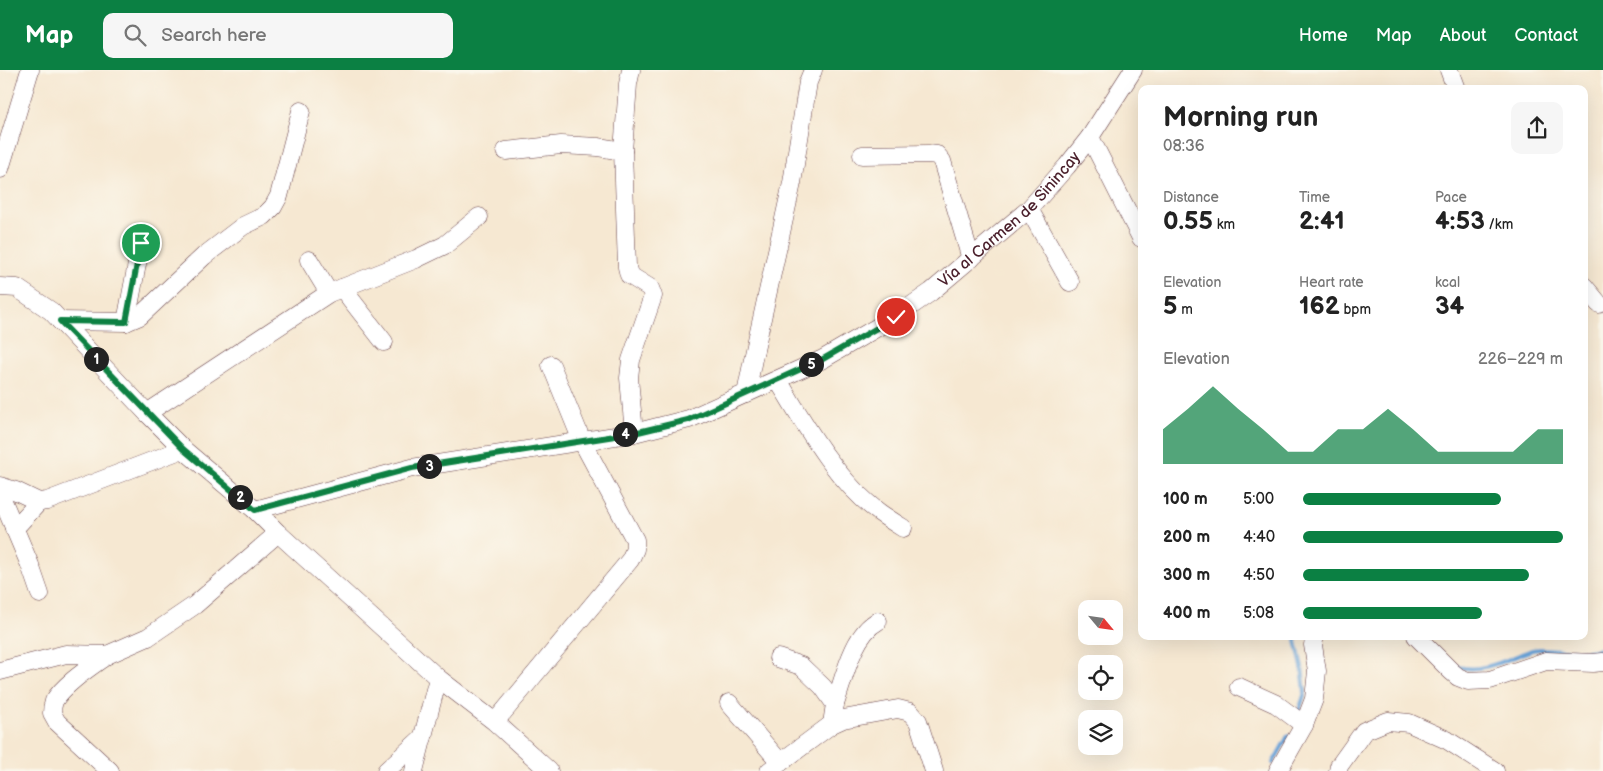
<!DOCTYPE html>
<meta charset="utf-8">
<style>
:root{--surface:#fff;--page:#f6f6f6;--text:#222;--muted:#767676;--accent:#0b8043}
body{margin:0;font-family:"Balsamiq Sans",sans-serif;background:var(--page);color:var(--text);height:100vh;display:flex;flex-direction:column;font-size:19px;white-space:nowrap}
*{box-sizing:border-box;margin:0}
p{font-size:16px;color:var(--muted)}
.icon{flex:none;width:28px;height:28px;fill:none;stroke:currentColor;stroke-width:2;stroke-linecap:round;stroke-linejoin:round}
.map{position:relative;flex:1;overflow:hidden}
.details{position:absolute;left:1138px;top:15px;width:450px;height:555px;display:flex;flex-direction:column;background:var(--surface);border-radius:10px;box-shadow:0 5px 20px #0002}
.details>*{flex:none}
.needle{width:32px;rotate:119deg}
.fabs{position:absolute;left:1078px;top:530px;display:grid;gap:10px}
.fabs a{display:grid;place-items:center;width:45px;height:45px;border-radius:10px;background:var(--surface);box-shadow:0 5px 20px #0002;font-size:25px}
.pin{position:absolute;display:grid;place-items:center;width:42px;height:42px;color:#fff;margin:-21px;border:2px solid #fff;border-radius:50%;box-shadow:0 1px 5px #0007}
.km{position:absolute;width:25px;height:25px;margin:-12px;border-radius:50%;background:#222;color:#fff;font-size:14px;line-height:25px;text-align:center}
.round{display:grid;place-items:center;flex:none;width:52px;height:52px;border-radius:10px;background:var(--page)}
.overview{display:flex;align-items:center;justify-content:space-between;height:85px;padding:0 25px}
h1{font-size:28px;font-weight:700;line-height:38px}
.metrics{display:grid;grid-template-columns:repeat(3,1fr);gap:8px;height:85px;padding:5px 25px}
.metrics div{display:grid;align-content:center}
.metrics b{font-size:25px;font-weight:700}
.metrics small{font-size:14px;font-weight:400}
.metrics p{font-size:14px}
.chart{height:140px;padding:10px 25px}
.chart p{display:flex;justify-content:space-between}
.chart svg{width:100%;height:90px;margin-top:5px;fill:var(--accent);opacity:.7}
ul{padding:0 25px;list-style:none;font-size:16px}
li{display:grid;grid-template-columns:80px 60px 1fr;align-items:center;height:38px}
li i{height:12px;border-radius:6px;background:var(--accent)}
header{display:flex;align-items:center;gap:30px;box-sizing:border-box;height:70px;padding:0 25px;background:var(--accent);color:#fff}
header strong{font-size:24px}
nav{display:flex;gap:28px;margin-inline-start:auto;font-size:18px}
.search{width:350px;height:45px;background:var(--page);display:flex;align-items:center;gap:12px;box-sizing:border-box;padding:0 18px;border-radius:10px;color:var(--muted);font-size:19px}
.map>svg:first-child{display:block}
</style>
<header>
<strong>Map</strong>
<div class="search"><svg class="icon" aria-label="search" viewBox="0 0 24 24"><circle cx="10" cy="10" r="6"/><path d="M15 15l6 6"/></svg>Search here</div>
<nav><a>Home</a><a>Map</a><a>About</a><a>Contact</a></nav>
</header>
<div class="map">
<svg width="1603" height="701" viewBox="0 0 1603 701">
<rect width="100%" height="100%" fill="#fbf7ec"/>
<filter id="ink" filterUnits="userSpaceOnUse"><feTurbulence type="fractalNoise" baseFrequency=".02" numOctaves="2"/><feDisplacementMap in="SourceGraphic" scale="10" xChannelSelector="R" yChannelSelector="G"/><feConvolveMatrix kernelMatrix="1 2 1 2 8 2 1 2 1" color-interpolation-filters="sRGB"/></filter>
<filter id="wash" filterUnits="userSpaceOnUse"><feTurbulence type="fractalNoise" baseFrequency=".0096" numOctaves="4" result="noise"/><feDisplacementMap in="SourceGraphic" scale="20" xChannelSelector="R" yChannelSelector="G"/><feGaussianBlur stdDeviation="1.12" result="paint"/><feColorMatrix in="noise" values="0 0 0 0 0 0 0 0 0 0 0 0 0 0 0 0 0 1.4 0 .05"/><feComposite in="paint" operator="in"/></filter>
<g filter="url(#wash)">
<rect width="100%" height="100%" fill="#f6e8d2"/>
<g fill="none" stroke-linecap="round" stroke-linejoin="round">
<path stroke="#69a3d8" stroke-width="4" d="M1297,566L1296,571L1302,597L1305,622L1298,644
M1457,596C1479,605 1510,588 1532,580L1540,579L1587,581L1603,579
M1273,693L1288,666"/>
</g>
</g>
<g filter="url(#ink)">
<g fill="none" stroke-linecap="round" stroke-linejoin="round">
<defs>
<g id="minor">
<path d="M631,0L628,14L623,81L627,197L629,205L650,218L653,226L631,290L629,308L634,363"/>
<path d="M1449,0L1456,19"/>
<path d="M1090,67L1141,168"/>
<path d="M506,81L561,75L598,77L623,81"/>
<path d="M862,85L928,84L937,85L942,91L971,189"/>
<path d="M0,99L30,0"/>
<path d="M1029,139L1070,212"/>
<path d="M309,190L329,223"/>
<path d="M1584,216L1599,234"/>
<path d="M0,217L17,218L51,241L147,343L183,379L255,440L278,463L438,608L414,701"/>
<path d="M342,218L416,189L445,175L479,147"/>
<path d="M60,251L126,252L140,246L204,186L243,156L264,146L273,137L279,126L301,41"/>
<path d="M126,252L141,173"/>
<path d="M778,310C805,355 836,411 880,443C887,448 895,453 903,458"/>
<path d="M746,324L753,289L792,113L808,12L813,0"/>
<path d="M147,343L329,223L342,218L384,272"/>
<path d="M0,416L16,421L39,432L47,431L183,379"/>
<path d="M0,424L30,495L40,524"/>
<path id="s1" d="M255,440L412,398L634,363L689,349L823,289L895,247L931,222L1029,139L1067,96L1090,67L1133,0"/>
<path d="M14,459L39,432"/>
<path d="M1416,566L1451,601L1458,607L1468,611L1490,610L1546,591L1593,593L1603,592"/>
<path d="M107,585C92,596 64,614 54,631C53,634 52,639 52,643L57,652L110,701"/>
<path d="M778,588L801,596L823,617L835,634L832,654"/>
<path d="M0,601L66,584L107,585L148,567L195,535L278,463"/>
<path d="M438,608L495,652L549,701"/>
<path d="M1239,617L1276,634L1304,655"/>
<path d="M729,633L780,692"/>
<path d="M835,634C844,608 853,564 878,551"/>
<path d="M495,652L630,490L635,479V470L582,371L551,295"/>
<path d="M386,701L423,667"/>
<path d="M769,701L832,654L843,649L898,639L910,642L918,651L934,701"/>
<path d="M1278,701L1304,655L1314,629L1317,601L1313,575L1315,566"/>
<path d="M1338,701L1339,696L1364,661L1388,651L1409,653L1447,670L1495,701"/>
</g>
</defs>
<use href="#minor" stroke="#643d44" stroke-width="19"/>
<use href="#minor" stroke="#fff" stroke-width="18"/>
</g>
</g>
<g fill="none" stroke-linecap="round" stroke-linejoin="round" filter="url(#ink)">
<defs>
<path id="route" d="M141,173L126,252L60,251L183,379L255,440L412,398L634,363L688,350L823,289L896,247"/>
</defs>
<use href="#route" stroke="#fff" stroke-width="10"/>
<use href="#route" stroke="#0b8043" stroke-width="6"/>
</g>
<g text-anchor="middle" dominant-baseline="central" stroke-width="4" stroke-linejoin="round" paint-order="stroke">
<g font-size="16" fill="#4a1f2b" stroke="#fbf7ec">
<text stroke="none"><textPath href="#s1" startOffset="825">Vía al Carmen de Sinincay</textPath></text>
</g>
</g>
</svg>
<div class="fabs">
<a><svg class="needle" viewBox="-14 -14 28 28"><path d="M0-13l5 13h-10z" fill="#e53935"/><path d="M0 13l5-13h-10z" fill="#767676"/></svg></a>
<a><svg class="icon" aria-label="locate" viewBox="0 0 24 24"><circle cx="12" cy="12" r="6"/><path d="M12 2v4M12 18v4M2 12h4M18 12h4"/></svg></a>
<a><svg class="icon" aria-label="layers" viewBox="0 0 24 24"><path d="M12 4l9 5-9 5-9-5zM3 14l9 5 9-5"/></svg></a>
</div>
<div class="pin" style="left:141px;top:173px;background:#1e9e55"><svg class="icon" aria-label="arrive" viewBox="0 0 24 24"><path d="M6 21V4h12l-3 4 3 4H6"/></svg></div>
<div class="pin" style="left:896px;top:247px;background:#d93025"><svg class="icon" aria-label="check" viewBox="0 0 24 24"><path d="M5 12l5 5 9-10"/></svg></div>
<b class="km" style="left:96px;top:289px">1</b>
<b class="km" style="left:240px;top:427px">2</b>
<b class="km" style="left:429px;top:396px">3</b>
<b class="km" style="left:625px;top:364px">4</b>
<b class="km" style="left:811px;top:294px">5</b>
<section class="details">
<div class="overview"><div><h1>Morning run</h1><p>08:36</p></div><a class="round"><svg class="icon" aria-label="share" viewBox="0 0 24 24"><path d="M12 15V3M7 8l5-5 5 5M5 13v7h14v-7"/></svg></a></div>
<div class="metrics">
<div><p>Distance</p><b>0.55<small> km</small></b></div>
<div><p>Time</p><b>2:41</b></div>
<div><p>Pace</p><b>4:53<small> /km</small></b></div>
</div>
<div class="metrics">
<div><p>Elevation</p><b>5<small> m</small></b></div>
<div><p>Heart rate</p><b>162<small> bpm</small></b></div>
<div><p>kcal</p><b>34</b></div>
</div>
<div class="chart"><p><span>Elevation</span>226–229 m</p>
<svg viewBox="0 0 160 44" preserveAspectRatio="none"><path d="M0 44V27L10 17L20 6L30 17L40 27L50 38L60 38L70 27L80 27L90 17L100 27L110 38L120 38L130 38L140 38L150 27L160 27V44z"/></svg>
</div>
<ul>
<li><b>100 m</b>5:00<i style="width:76%"></i></li>
<li><b>200 m</b>4:40<i style="width:100%"></i></li>
<li><b>300 m</b>4:50<i style="width:87%"></i></li>
<li><b>400 m</b>5:08<i style="width:69%"></i></li>
</ul>
</section>
</div>
